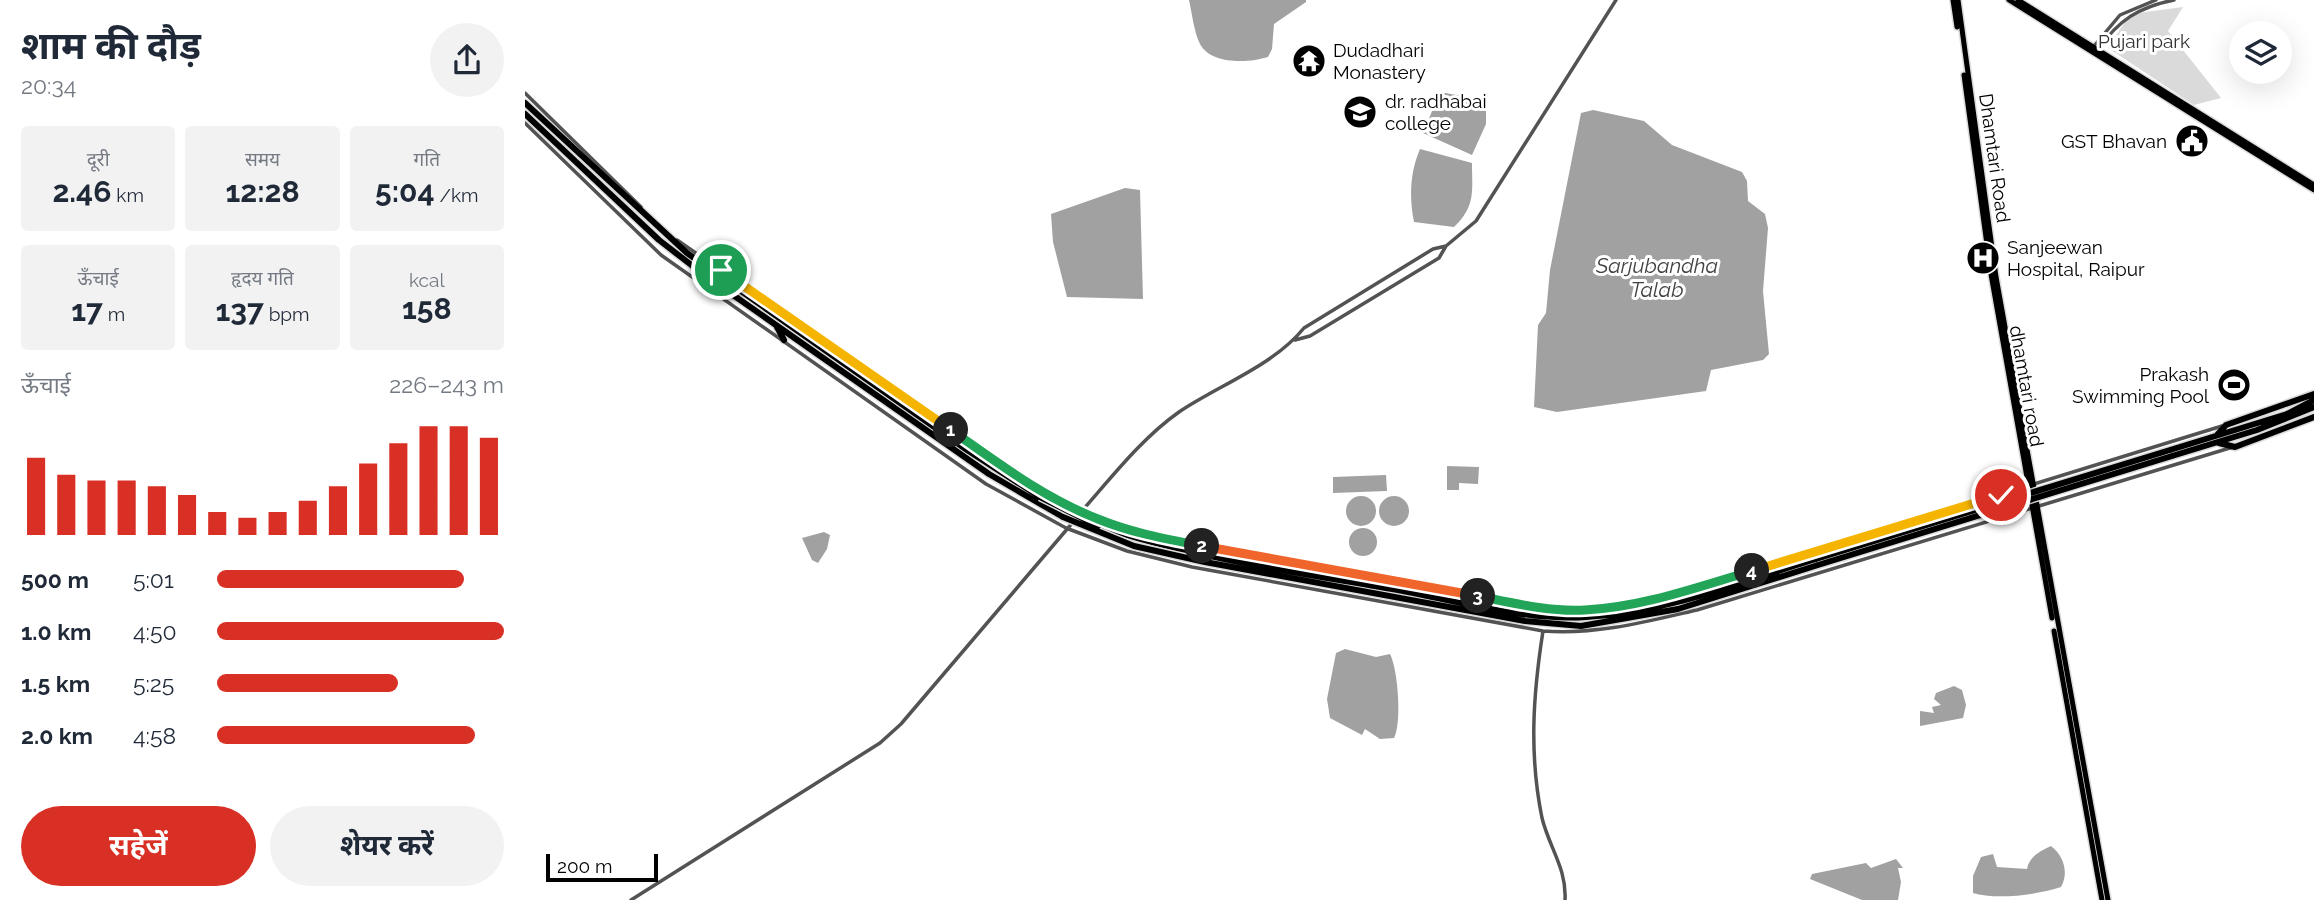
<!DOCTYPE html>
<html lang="hi">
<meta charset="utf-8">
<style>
:root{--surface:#fff;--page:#f2f2f3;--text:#1f2937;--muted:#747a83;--accent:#d93025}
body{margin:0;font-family:Raleway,"Noto Sans Devanagari",sans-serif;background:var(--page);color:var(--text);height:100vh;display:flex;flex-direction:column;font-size:26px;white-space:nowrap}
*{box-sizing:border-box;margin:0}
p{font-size:23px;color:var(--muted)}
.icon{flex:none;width:38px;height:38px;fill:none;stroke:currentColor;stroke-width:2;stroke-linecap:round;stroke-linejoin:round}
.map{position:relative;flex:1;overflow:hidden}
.panel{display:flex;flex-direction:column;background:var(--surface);width:525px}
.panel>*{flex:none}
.fabs{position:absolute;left:1704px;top:21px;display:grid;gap:14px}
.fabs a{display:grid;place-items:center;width:63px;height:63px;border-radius:50%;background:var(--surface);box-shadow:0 7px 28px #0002;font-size:35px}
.scale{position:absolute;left:21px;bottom:18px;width:112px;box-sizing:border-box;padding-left:7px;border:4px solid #000;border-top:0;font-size:19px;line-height:24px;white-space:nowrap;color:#000;-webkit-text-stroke:5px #fff;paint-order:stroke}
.pin{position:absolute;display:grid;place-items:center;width:60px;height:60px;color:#fff;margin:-30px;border:4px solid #fff;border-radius:50%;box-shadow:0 2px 7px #0007}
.km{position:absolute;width:35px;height:35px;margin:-18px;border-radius:50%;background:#222;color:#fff;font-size:19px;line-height:35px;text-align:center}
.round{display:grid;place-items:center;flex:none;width:74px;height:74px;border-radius:37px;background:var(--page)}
.headline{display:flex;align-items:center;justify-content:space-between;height:119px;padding:0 21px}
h1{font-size:38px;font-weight:700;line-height:52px}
.stats{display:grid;grid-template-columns:repeat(3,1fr);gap:10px;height:119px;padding:7px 21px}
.stats div{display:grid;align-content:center;border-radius:7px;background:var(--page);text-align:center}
.stats b{font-size:30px;font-weight:700}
.stats small{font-size:19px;font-weight:400}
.stats p{font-size:19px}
.chart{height:196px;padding:14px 21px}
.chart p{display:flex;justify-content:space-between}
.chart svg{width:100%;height:126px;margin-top:7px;stroke:var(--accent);stroke-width:6}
.button{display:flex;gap:14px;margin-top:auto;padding:14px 21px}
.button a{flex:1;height:80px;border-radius:42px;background:var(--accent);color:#fff;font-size:28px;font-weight:700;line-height:80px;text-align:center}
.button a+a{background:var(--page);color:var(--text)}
ul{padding:0 21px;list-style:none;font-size:23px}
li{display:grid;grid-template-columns:112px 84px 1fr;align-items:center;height:52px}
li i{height:18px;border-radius:9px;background:var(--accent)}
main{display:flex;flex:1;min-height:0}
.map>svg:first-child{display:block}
</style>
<main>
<section class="panel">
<div class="headline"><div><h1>शाम की दौड़</h1><p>20:34</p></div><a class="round"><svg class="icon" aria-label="share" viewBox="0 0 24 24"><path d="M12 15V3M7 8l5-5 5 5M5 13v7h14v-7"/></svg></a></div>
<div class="stats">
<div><p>दूरी</p><b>2.46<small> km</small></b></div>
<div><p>समय</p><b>12:28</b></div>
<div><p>गति</p><b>5:04<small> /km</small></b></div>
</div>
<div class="stats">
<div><p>ऊँचाई</p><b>17<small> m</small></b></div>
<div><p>हृदय गति</p><b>137<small> bpm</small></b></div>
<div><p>kcal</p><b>158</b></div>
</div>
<div class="chart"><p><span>ऊँचाई</span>226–243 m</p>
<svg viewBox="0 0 160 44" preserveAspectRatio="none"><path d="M5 44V17M15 44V23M25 44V25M35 44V25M45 44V27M55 44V30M65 44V36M75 44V38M85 44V36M95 44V32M105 44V27M115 44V19M125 44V12M135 44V6M145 44V6M155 44V10"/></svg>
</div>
<ul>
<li><b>500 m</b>5:01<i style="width:86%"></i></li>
<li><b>1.0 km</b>4:50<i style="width:100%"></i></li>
<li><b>1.5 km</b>5:25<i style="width:63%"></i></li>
<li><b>2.0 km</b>4:58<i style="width:90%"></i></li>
</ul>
<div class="button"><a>सहेजें</a><a>शेयर करें</a></div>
</section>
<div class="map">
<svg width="1789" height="900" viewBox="0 0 1789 900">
<rect width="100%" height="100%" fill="#fff"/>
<path fill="#dadada" d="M1658,7L1643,31L1696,98L1669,105L1583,48L1605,14Z"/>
<path fill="#a1a1a1" d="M664,0H781V2L749,24L747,49L743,57C724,63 686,65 675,44C669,32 667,13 664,0Z
M915,92L953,99L961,105V124L947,155L898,133Z
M1068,110L1119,121L1147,145L1217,172L1222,181L1223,201L1240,214L1243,228L1238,291L1244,354L1238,360L1186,370L1181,391L1032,412L1009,407L1013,325L1021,313L1025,270L1056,113Z
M895,149L947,163C947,191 951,206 929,227L889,222C884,198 885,172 895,149Z
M600,188L615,190L618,299L542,297L528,242L526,214Z
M922,466L954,467L953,484L934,483V490H922Z
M861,475L862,491L808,493V477Z
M821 511a15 15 0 1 1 30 0a15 15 0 1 1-30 0Z
M854 511a15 15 0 1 1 30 0a15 15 0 1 1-30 0Z
M824 542a14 14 0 1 1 28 0a14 14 0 1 1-28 0Z
M299,532L305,535L302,549L293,563L287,560L277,538Z
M820,649L851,657L865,654C873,670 877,722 869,738L855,739L840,729L837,735L805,718L802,699L811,653Z
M1429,686L1437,690L1441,705L1438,718L1395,726V711L1409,713L1407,707L1416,705L1409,699L1411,693Z
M1526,846C1539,856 1544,873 1536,887C1512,895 1470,900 1448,893V876L1456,857L1468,854L1472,867L1502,869C1504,857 1515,851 1526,846Z
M1371,859L1378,868H1373L1376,882L1373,900H1337L1285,879L1287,874L1341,863L1346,868Z"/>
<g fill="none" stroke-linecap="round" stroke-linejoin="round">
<defs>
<path id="major" d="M1428,0L1432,27
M1433,0L1471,277L1583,900
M1484,0L1789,190
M1493,0L1789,185
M1439,75L1466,274L1527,618
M1529,631L1577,900"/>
<path id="highway" d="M0,103L162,253L442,450L515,497
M0,114L134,240L178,274L464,474L538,517
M252,327L259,340
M1692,435L1701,425L1789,394
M1694,443L1710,447L1789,417
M1645,450L1762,414L1789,400
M1647,456L1732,430L1789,407
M573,526C672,559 777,573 878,591C937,602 1001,621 1061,617C1140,613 1216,582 1291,559
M680,562L1000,621L1056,626L1153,609L1293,565"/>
</defs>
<use href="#major" stroke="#dbdbdb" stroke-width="8"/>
<use href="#highway" stroke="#dbdbdb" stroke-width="9"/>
<path stroke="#535353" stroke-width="3.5" d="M1569,46L1595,15L1631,0
M1573,50C1593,20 1614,7 1649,0
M0,93L116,207
M0,123L136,255L461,484L541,528L602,551L667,567L1018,631C1071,635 1120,622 1172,610L1708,447
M152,240L517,492L575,521L626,536L1011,607C1064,612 1114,604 1165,590L1697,426
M770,340L785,336L914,258L921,246L951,221L1091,0
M556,512C586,478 617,438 654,412C694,385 748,366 779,328L908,249L921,246
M1018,631C1008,695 1004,754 1017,818C1024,847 1042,869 1040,900
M106,900L355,743L376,724L549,521"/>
<use href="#major" stroke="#000" stroke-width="5"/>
<use href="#highway" stroke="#000" stroke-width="6"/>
<defs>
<path id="highway-bridge" d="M515,497L573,526
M538,517L609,546L680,562
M1291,559L1645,450
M1293,565L1647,456"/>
</defs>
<use href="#highway-bridge" stroke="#dbdbdb" stroke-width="9" stroke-linecap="butt"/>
<use href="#highway-bridge" stroke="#000" stroke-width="6"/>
</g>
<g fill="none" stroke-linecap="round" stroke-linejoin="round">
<defs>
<path id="split-1" d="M196,270L426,430"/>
<path id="split-2" d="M426,430C473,463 519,498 573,519C607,533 642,539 677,546"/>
<path id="split-3" d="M677,546L953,596"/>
<path id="split-4" d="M953,596C988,603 1024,612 1060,610C1118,607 1172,587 1227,571"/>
<path id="split-5" d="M1227,571L1476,495"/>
</defs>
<use href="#split-1" stroke="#fff" stroke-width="14"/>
<use href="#split-2" stroke="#fff" stroke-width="14"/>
<use href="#split-3" stroke="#fff" stroke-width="14"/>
<use href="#split-4" stroke="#fff" stroke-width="14"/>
<use href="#split-5" stroke="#fff" stroke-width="14"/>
<use href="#split-1" stroke="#f5b400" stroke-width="9"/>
<use href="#split-2" stroke="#22a559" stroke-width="9"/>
<use href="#split-3" stroke="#f0652b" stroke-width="9"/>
<use href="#split-4" stroke="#22a559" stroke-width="9"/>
<use href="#split-5" stroke="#f5b400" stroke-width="9"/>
</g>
<defs>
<symbol id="temple-disc" viewBox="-11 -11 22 22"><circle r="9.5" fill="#000" stroke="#fff"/><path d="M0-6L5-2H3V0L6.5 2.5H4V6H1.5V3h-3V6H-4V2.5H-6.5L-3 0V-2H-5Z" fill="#fff"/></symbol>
<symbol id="university-disc" viewBox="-11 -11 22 22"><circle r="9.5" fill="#000" stroke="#fff"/><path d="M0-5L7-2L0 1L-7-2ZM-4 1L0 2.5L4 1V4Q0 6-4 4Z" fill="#fff"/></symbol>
<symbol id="civic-disc" viewBox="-11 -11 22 22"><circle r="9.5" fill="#000" stroke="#fff"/><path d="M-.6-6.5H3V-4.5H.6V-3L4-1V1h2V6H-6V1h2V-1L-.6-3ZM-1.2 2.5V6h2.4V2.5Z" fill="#fff"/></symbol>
<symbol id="hospital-disc" viewBox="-11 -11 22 22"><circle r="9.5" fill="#000" stroke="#fff"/><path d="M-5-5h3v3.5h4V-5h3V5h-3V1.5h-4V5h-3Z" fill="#fff"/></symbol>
<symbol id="stadium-disc" viewBox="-11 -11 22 22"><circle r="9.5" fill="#000" stroke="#fff"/><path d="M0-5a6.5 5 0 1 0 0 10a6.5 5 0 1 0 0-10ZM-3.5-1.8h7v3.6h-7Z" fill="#fff"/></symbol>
</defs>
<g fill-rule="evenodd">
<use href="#temple-disc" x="765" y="42" width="38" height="38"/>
<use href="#university-disc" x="816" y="93" width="38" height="38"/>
<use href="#civic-disc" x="1648" y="122" width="38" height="38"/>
<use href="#hospital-disc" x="1439" y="239" width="38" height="38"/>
<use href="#stadium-disc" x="1690" y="366" width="38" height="38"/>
</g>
<g text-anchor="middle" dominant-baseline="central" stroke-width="6" stroke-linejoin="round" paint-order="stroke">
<g font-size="19" fill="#313131" stroke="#fff">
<text x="1619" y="41">Pujari park</text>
</g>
<g font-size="19" fill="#000" stroke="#fff" text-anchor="start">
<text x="808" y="50">Dudadhari<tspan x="808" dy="22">Monastery</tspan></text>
<text x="860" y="101">dr. radhabai<tspan x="860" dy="22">college</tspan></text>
<text x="1642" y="141" text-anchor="end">GST Bhavan</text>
<text x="1482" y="247">Sanjeewan<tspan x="1482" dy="22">Hospital, Raipur</tspan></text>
<text x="1684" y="374" text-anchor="end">Prakash<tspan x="1684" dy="22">Swimming Pool</tspan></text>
</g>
<g font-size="19" fill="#000" stroke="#fff">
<text transform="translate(1470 158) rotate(82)">Dhamtari Road</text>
<text transform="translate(1502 386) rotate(80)">dhamtari road</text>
</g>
<g font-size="21" font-style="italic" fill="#424242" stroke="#fff">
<text x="1132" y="265">Sarjubandha<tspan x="1132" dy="24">Talab</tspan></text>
</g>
</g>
</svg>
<div class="fabs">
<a><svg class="icon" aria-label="layers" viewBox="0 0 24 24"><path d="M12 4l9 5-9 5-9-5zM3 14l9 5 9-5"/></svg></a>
</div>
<div class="scale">200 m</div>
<div class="pin" style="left:196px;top:270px;background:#1e9e55"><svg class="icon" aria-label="arrive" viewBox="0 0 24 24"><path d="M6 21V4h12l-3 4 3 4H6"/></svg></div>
<div class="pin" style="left:1476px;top:495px;background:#d93025"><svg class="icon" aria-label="check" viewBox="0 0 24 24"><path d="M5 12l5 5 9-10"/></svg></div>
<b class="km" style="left:426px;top:430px">1</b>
<b class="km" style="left:677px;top:546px">2</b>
<b class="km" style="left:953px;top:596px">3</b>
<b class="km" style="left:1227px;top:571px">4</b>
</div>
</main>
